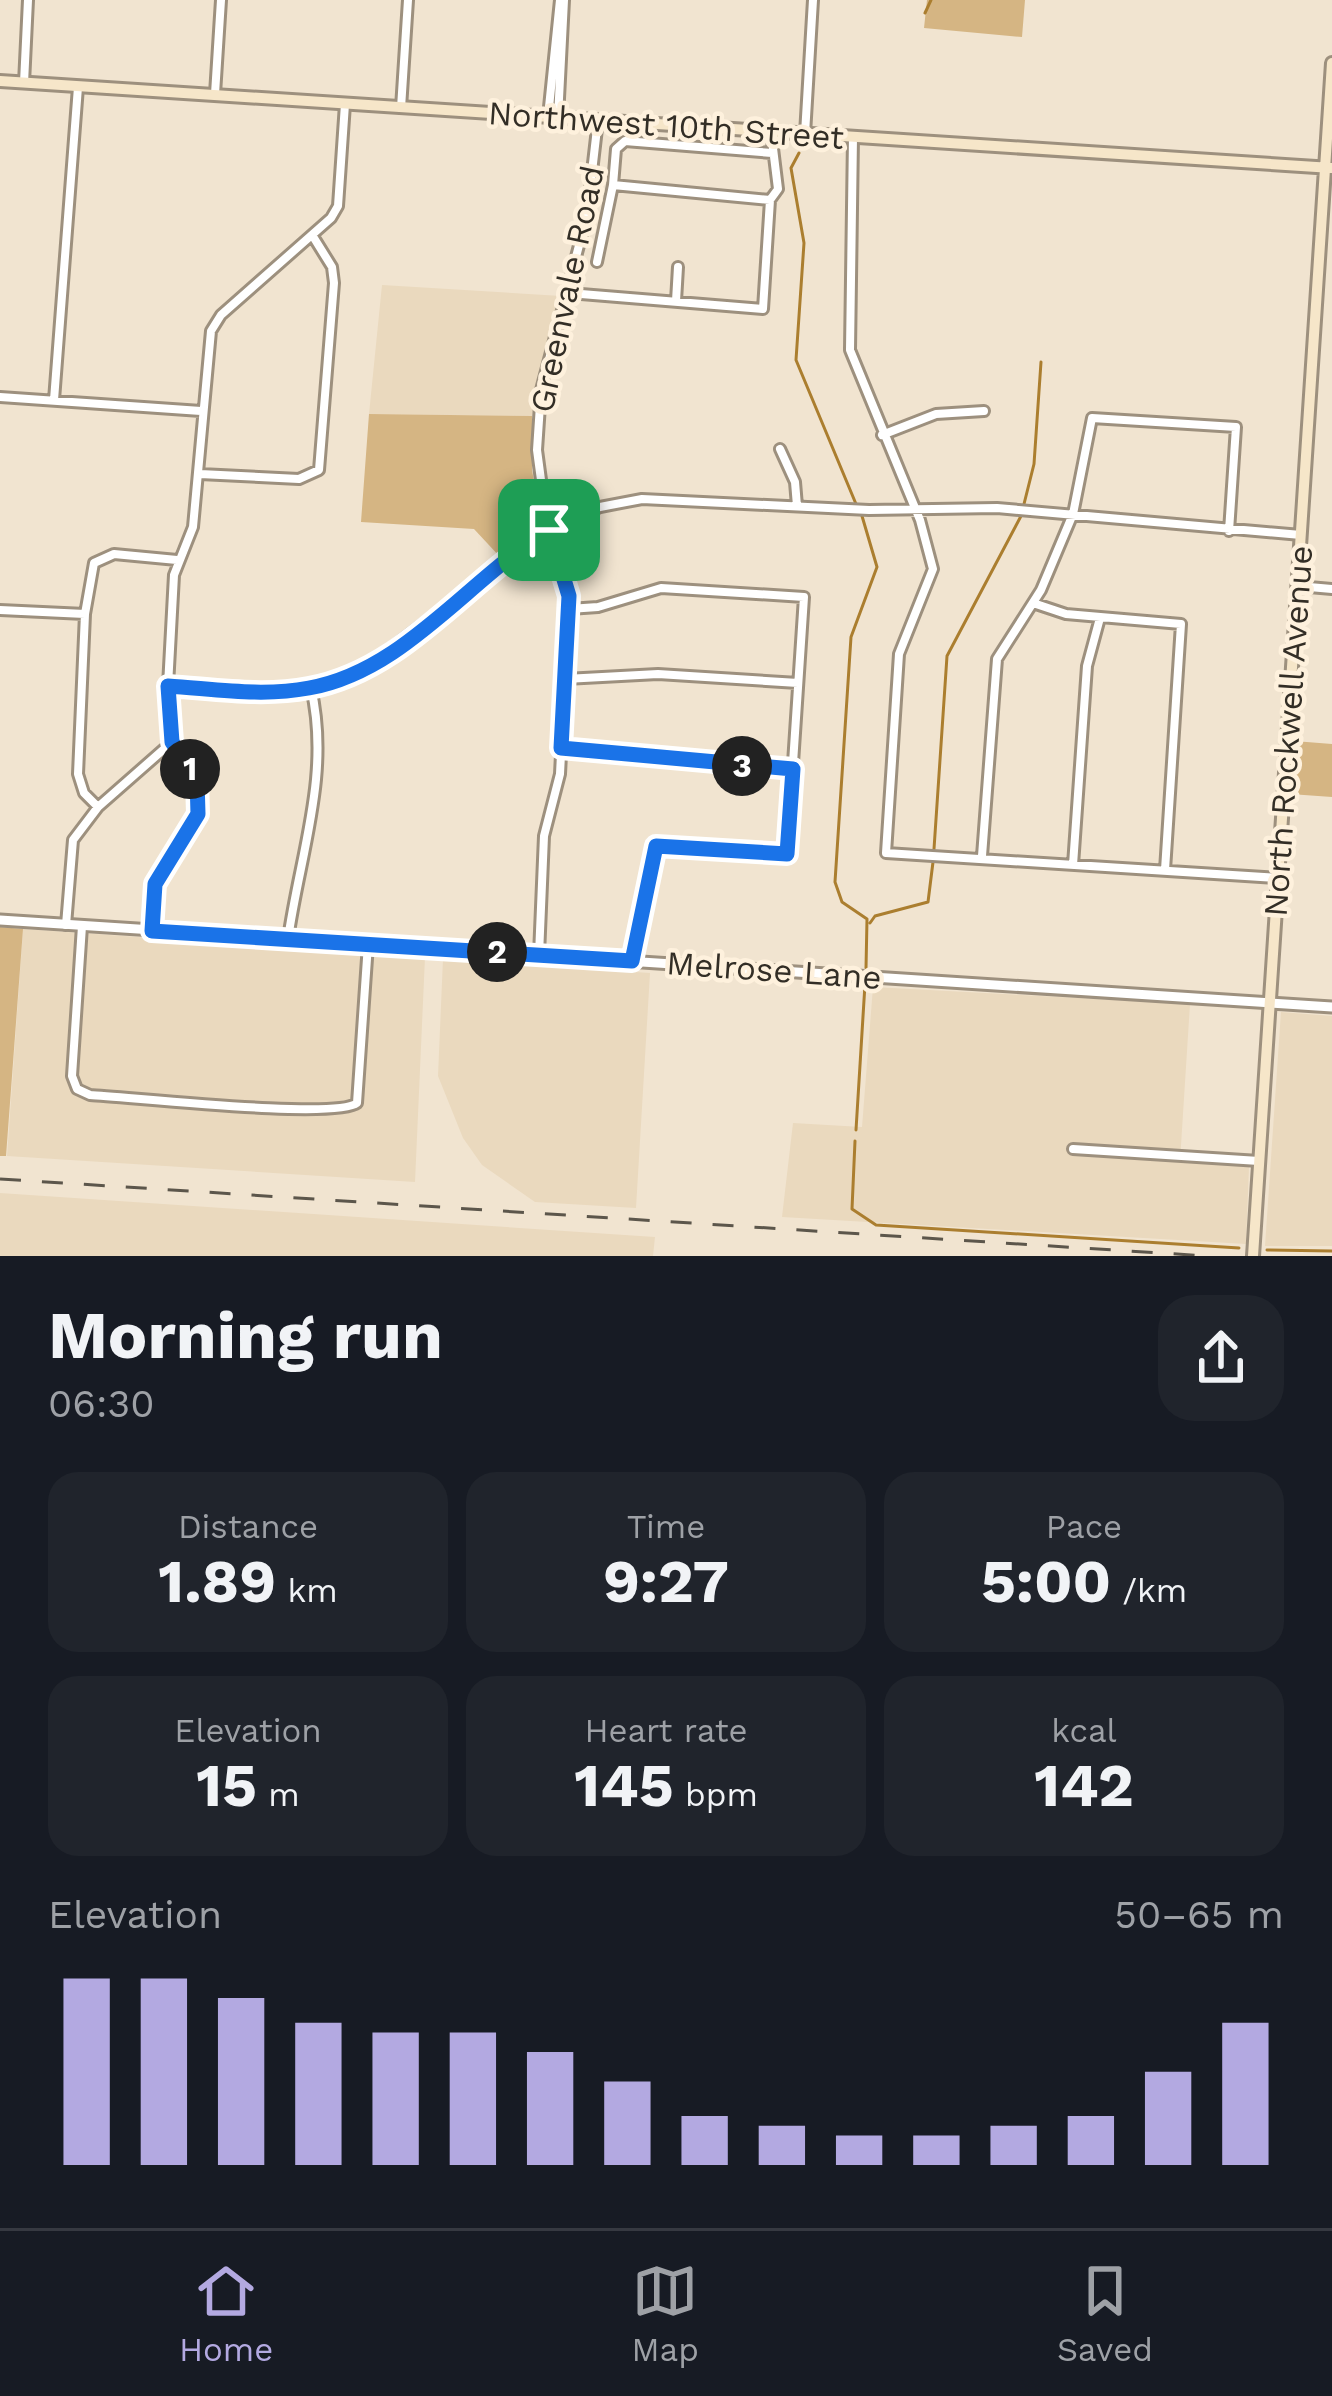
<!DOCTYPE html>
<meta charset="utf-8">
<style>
:root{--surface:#171b24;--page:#20242c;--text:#f1f3f6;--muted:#9ea1a6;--line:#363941;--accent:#b3a9e1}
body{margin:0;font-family:"Work Sans",sans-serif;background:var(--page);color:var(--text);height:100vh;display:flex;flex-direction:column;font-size:45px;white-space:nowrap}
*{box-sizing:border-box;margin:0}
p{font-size:39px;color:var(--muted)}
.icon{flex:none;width:66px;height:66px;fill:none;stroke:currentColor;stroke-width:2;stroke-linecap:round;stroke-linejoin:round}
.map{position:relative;height:1256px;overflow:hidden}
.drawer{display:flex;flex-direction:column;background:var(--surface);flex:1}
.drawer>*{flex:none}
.pin{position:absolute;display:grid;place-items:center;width:102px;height:102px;color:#fff;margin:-51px;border-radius:24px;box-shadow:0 6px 18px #0006}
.km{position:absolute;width:60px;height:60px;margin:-30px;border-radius:50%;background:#222;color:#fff;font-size:33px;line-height:60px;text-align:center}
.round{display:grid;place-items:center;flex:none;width:126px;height:126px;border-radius:36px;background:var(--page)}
.overview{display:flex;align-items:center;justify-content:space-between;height:204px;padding:0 48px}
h1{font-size:66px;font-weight:700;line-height:90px}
.figures{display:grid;grid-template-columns:repeat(3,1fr);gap:18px;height:204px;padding:12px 48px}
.figures div{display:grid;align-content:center;border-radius:30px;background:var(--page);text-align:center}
.figures b{font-size:60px;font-weight:700}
.figures small{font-size:33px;font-weight:400}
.figures p{font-size:33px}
.chart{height:336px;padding:24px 48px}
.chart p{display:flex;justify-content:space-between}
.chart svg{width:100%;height:216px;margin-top:12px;stroke:var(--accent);stroke-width:6}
.dock{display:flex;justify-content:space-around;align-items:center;height:168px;border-top:3px solid var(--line);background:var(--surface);font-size:33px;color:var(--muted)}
.dock a{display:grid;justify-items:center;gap:6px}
.dock .current{color:var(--accent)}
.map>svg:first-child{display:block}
</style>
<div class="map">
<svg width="1332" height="1256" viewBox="0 0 1332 1256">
<rect width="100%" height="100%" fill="#f1e4d0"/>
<path fill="#ead9be" d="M382,285L561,296L532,416L369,414Z
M23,929L425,957L415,1182L7,1156Z
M443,959L650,973L636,1208L535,1202L482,1165L463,1138L438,1076Z
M873,987L1190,1004L1180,1161L1249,1167L1246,1244L782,1217L793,1123L862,1127Z
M1281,1012L1332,1016V1246H1265Z
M0,1193L655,1237L653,1256H0Z"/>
<path fill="#d5b583" d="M927,0H1025L1022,37L924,28Z
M369,414L532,416V470L542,528L501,558L474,529L361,522Z
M1294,741L1332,744V797L1290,794Z
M0,927L23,929L6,1156H0Z"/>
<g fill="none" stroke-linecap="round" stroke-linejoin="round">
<path stroke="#ab7e2f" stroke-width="3" d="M925,13L931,0
M799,153L791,168L804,243L796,360L856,504
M1024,504L1034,464L1041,362
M862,516L877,567L851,637L835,882L842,902L867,919L866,968
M934,849L947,656L1021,516
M870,923L875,916L928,902L933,862
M856,1130L865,984
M855,1141L852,1209L876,1225L1239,1248
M1267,1250L1332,1251"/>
<defs>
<path id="minor" d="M24,83L28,0
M215,94L221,0
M401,108L408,0
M548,117L560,0
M558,118L564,0
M771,132L778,189L770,200L613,185L616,149L625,141L772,153
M805,134L813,0
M853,137L850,350L920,520L933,569L899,654L886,853L1278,878
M597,262L613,185
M569,293L763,309L770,200
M676,301L678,267
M0,397L201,411
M54,400L78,87
M882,435L936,414L984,411
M780,449L795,482L797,506
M200,474L299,479L319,470L334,283L332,267L314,238
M1298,586L1332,589
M1033,603L1066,614L1181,624L1165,870
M569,609L598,607L661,588L804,597L787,854L656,846L632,961
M0,610L85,614
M565,679L658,674L798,683
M168,686L263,693L311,688L361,671L539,536L600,507L642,499L869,510L997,508L1301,535
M561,748L792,769
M98,807L84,793L78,774L85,614L94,563L114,554L177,560
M982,856L997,659L1041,590L1073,514L1092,418L1236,427L1229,531
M1073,865L1087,666L1100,618
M66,925L73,840L98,807L172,742
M82,926L72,1076L77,1089L90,1095C131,1097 336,1120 357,1103L368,944
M152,931L155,884L198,814L197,779L172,742L168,686L174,575L193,527L211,331L221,315L331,218L338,206L345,104
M288,939C300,854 331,774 311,688
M539,955L544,836L560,774L569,596L545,510L537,450L541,390L587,215L598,120
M1073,1149L1259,1161"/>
<path id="tertiary" d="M0,920L1332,1007"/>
<path id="secondary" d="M0,81L1332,168
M1253,1256L1332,63"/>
</defs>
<use href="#minor" stroke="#9d907e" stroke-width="14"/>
<use href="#tertiary" stroke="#9d907e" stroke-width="15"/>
<use href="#secondary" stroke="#9d907e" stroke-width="16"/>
<use href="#minor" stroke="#fff" stroke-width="8"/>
<use href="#tertiary" stroke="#fff" stroke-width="9"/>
<use href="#secondary" stroke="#f6e6c9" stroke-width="10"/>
<path stroke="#5c564b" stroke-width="3" stroke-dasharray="21 21" stroke-linecap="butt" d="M0,1179L1207,1256"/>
</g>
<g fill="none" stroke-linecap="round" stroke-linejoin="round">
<defs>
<path id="route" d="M549,530L569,596L561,748L793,769L787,854L656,846L632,961L152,931L155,884L198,814L197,779L172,742L168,686C215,689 262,697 309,688C405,671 469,578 549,530Z"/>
</defs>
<use href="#route" stroke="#fff" stroke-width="24"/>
<use href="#route" stroke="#1a73e8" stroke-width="15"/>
</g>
<g text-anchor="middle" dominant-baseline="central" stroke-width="9" stroke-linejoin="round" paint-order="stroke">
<g font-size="33" fill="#332e26" stroke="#fef1dd">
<text transform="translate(666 125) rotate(4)">Northwest 10th Street</text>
<text transform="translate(567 289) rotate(-78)">Greenvale Road</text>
<text transform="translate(1288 731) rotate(-86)">North Rockwell Avenue</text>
<text transform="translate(774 970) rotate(4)">Melrose Lane</text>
</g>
</g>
</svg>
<div class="pin" style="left:549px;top:530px;background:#1e9e55"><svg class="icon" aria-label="arrive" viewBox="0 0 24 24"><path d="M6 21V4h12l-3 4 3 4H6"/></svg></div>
<b class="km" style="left:190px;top:769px">1</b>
<b class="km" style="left:497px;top:952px">2</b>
<b class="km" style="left:742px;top:766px">3</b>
</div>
<section class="drawer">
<div class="overview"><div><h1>Morning run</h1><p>06:30</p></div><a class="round"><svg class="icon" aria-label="share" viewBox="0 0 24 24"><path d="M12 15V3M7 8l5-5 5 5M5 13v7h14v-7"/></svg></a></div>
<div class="figures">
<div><p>Distance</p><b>1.89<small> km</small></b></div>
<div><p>Time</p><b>9:27</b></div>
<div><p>Pace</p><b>5:00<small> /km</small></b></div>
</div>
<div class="figures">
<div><p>Elevation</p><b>15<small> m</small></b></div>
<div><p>Heart rate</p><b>145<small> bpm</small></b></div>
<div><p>kcal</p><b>142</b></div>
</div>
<div class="chart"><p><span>Elevation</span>50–65 m</p>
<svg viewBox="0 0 160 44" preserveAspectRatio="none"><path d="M5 44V6M15 44V6M25 44V10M35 44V15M45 44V17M55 44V17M65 44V21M75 44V27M85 44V34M95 44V36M105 44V38M115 44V38M125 44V36M135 44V34M145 44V25M155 44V15"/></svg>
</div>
</section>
<nav class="dock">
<a class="current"><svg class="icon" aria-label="home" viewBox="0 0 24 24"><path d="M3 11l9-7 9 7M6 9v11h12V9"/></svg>Home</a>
<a><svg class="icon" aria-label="map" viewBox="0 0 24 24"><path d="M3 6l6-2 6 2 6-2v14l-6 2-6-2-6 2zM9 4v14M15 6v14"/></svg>Map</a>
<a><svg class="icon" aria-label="saved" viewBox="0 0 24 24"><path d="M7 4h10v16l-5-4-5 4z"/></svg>Saved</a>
</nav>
